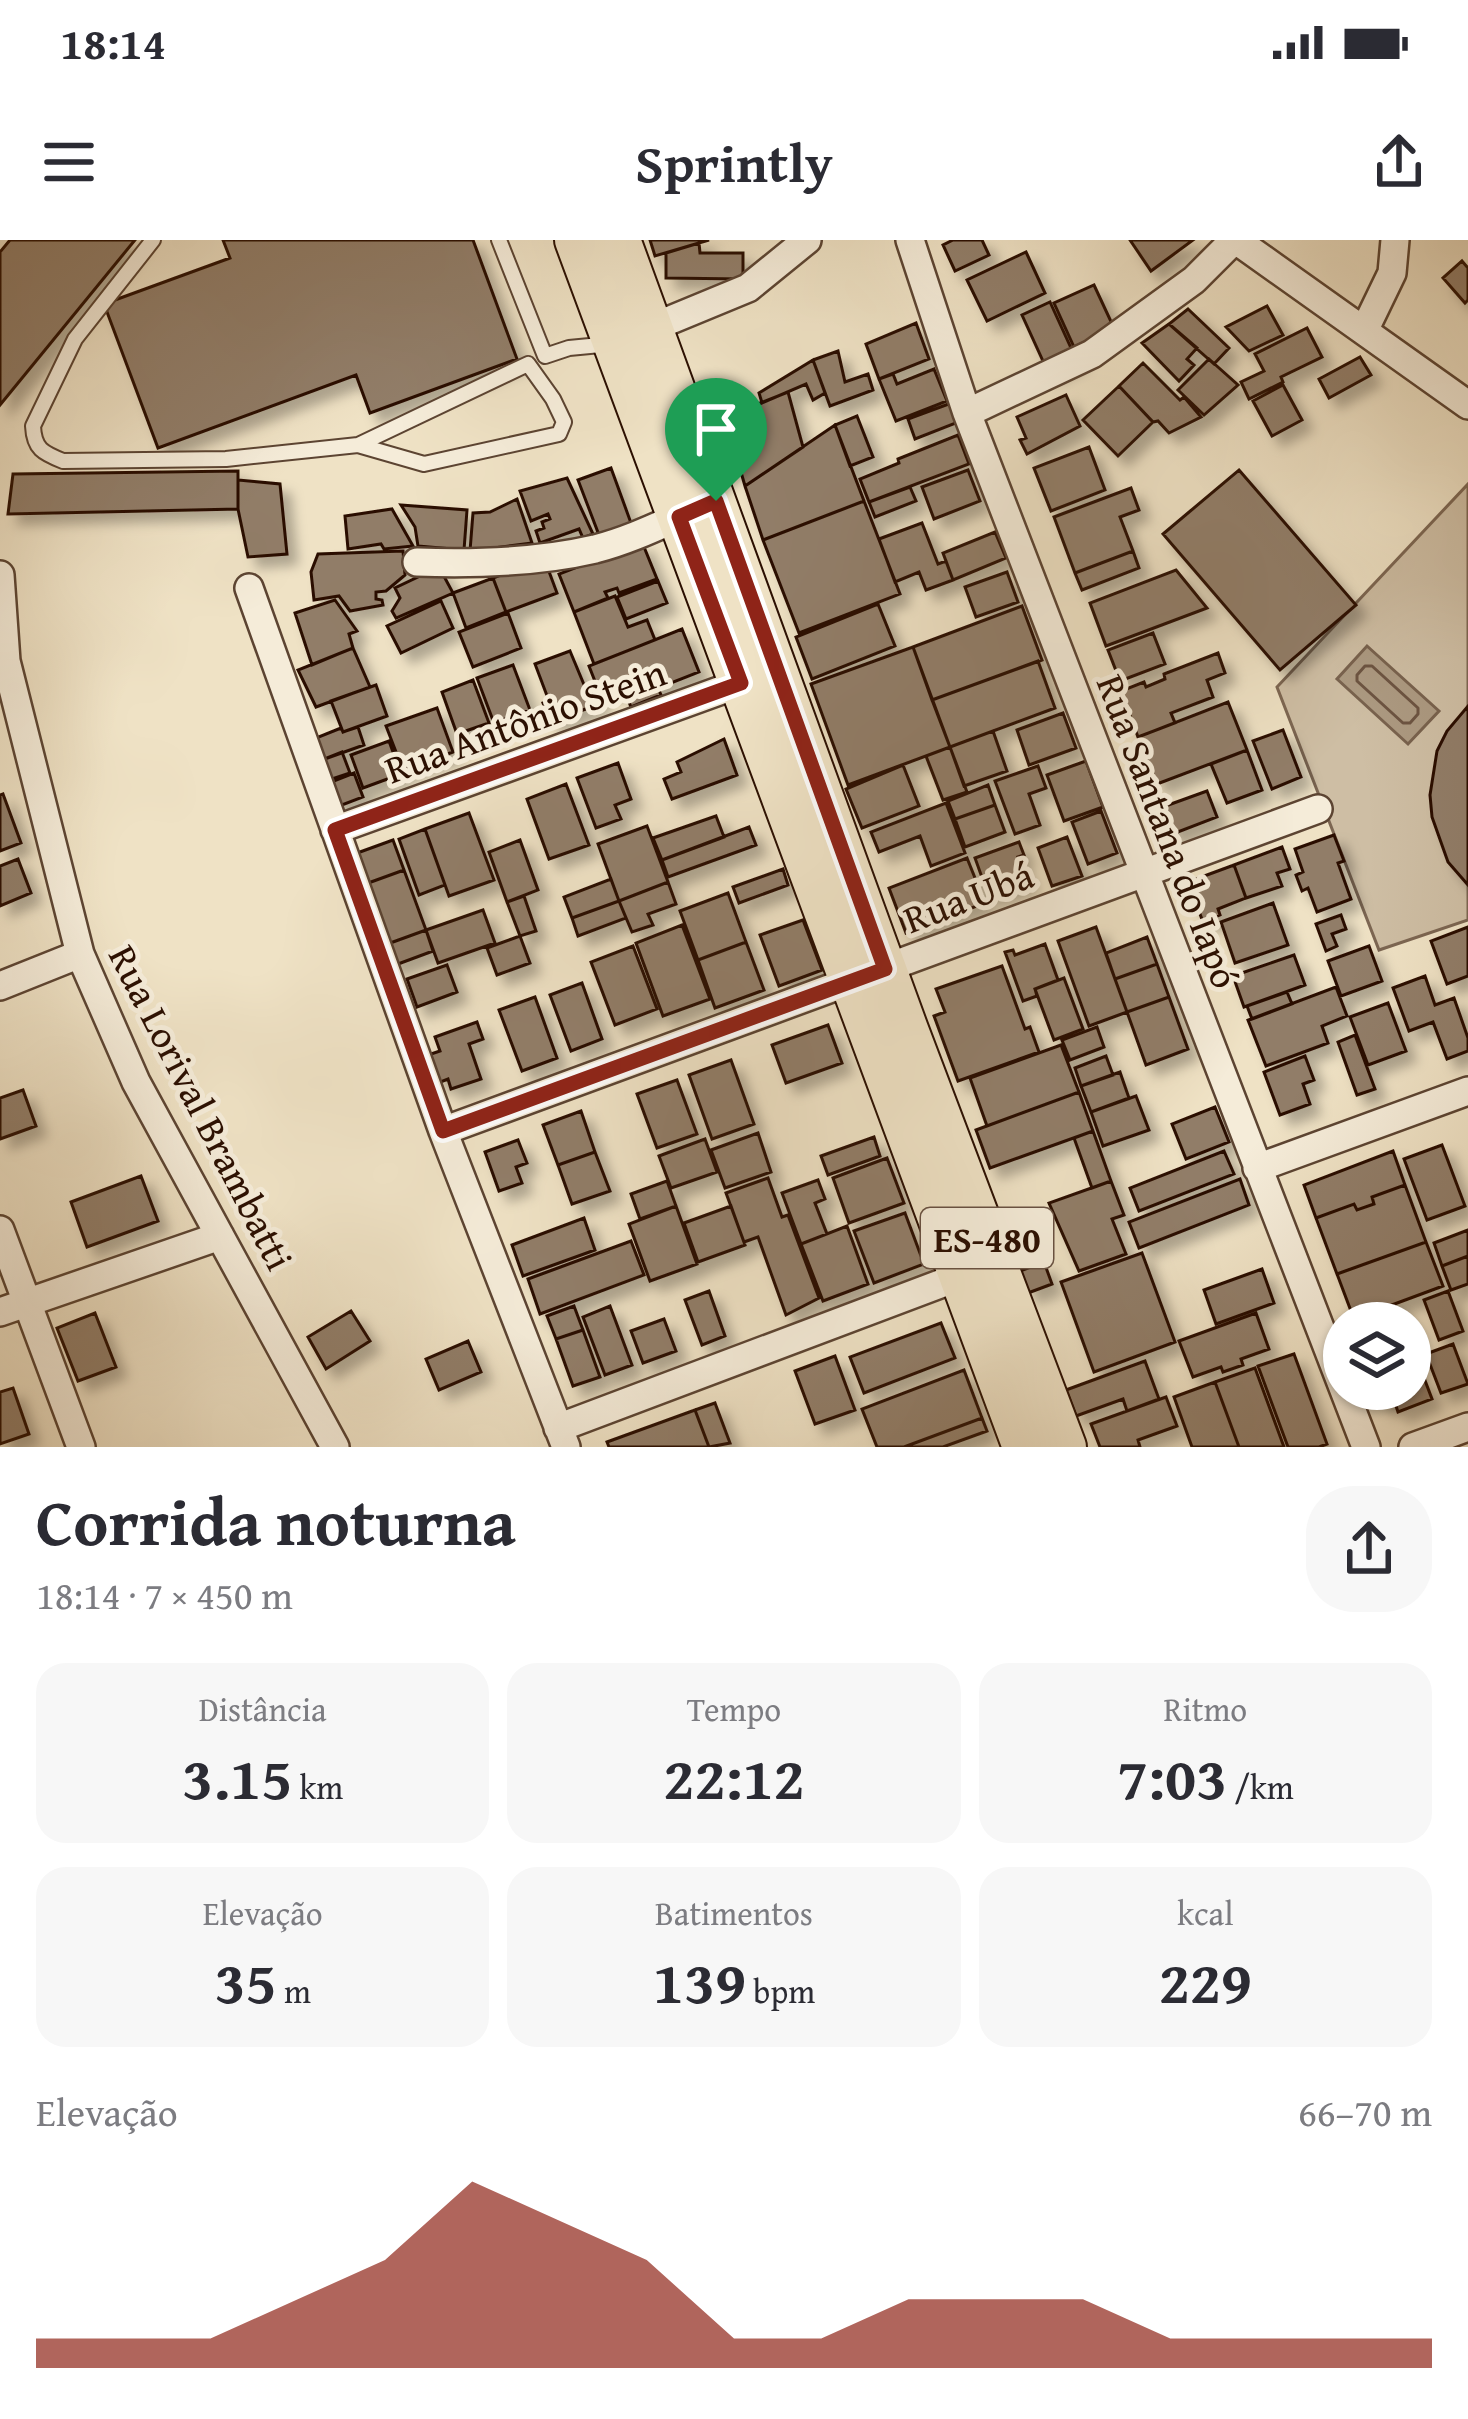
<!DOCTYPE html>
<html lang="pt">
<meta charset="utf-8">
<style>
:root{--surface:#fff;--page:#f7f7f7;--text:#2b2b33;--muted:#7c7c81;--accent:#8f2418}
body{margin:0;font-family:"Gentium Book Plus",serif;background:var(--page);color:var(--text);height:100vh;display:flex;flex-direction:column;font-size:45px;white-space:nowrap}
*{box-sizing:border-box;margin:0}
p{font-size:39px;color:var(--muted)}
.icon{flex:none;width:66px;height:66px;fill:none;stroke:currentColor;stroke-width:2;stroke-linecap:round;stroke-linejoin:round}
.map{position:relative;height:1207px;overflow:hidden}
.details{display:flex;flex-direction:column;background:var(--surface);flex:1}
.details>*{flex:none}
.fabs{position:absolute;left:1323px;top:1062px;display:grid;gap:24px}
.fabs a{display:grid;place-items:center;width:108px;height:108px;border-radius:50%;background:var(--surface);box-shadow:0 3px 9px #0004;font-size:60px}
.pin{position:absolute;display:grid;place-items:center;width:102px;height:102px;color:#fff;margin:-123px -51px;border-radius:50% 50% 50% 0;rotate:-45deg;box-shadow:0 0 12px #0007}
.pin .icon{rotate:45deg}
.round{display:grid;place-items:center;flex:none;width:126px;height:126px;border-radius:48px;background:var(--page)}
.summary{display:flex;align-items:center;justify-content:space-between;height:204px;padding:0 36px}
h1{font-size:66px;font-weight:700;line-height:90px}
.metrics{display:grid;grid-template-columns:repeat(3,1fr);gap:18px;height:204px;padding:12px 36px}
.metrics div{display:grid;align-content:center;border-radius:30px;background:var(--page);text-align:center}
.metrics b{font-size:60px;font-weight:700}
.metrics small{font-size:33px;font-weight:400}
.metrics p{font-size:33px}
.chart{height:336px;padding:24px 36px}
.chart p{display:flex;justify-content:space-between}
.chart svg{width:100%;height:216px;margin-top:12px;fill:var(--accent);opacity:.7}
.status{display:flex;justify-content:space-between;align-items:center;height:84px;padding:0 60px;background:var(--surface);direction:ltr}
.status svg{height:33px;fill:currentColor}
header{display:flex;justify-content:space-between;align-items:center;height:156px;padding:0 36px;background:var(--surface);font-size:54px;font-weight:700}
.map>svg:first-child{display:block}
</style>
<div class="status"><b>18:14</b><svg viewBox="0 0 49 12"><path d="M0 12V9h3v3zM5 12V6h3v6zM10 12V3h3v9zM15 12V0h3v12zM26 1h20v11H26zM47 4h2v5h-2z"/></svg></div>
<header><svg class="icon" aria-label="menu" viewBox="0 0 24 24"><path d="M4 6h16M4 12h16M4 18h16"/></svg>Sprintly<svg class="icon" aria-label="share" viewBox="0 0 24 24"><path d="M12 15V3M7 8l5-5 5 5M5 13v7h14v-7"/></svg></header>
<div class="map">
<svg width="1468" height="1207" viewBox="0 0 1468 1207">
<defs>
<filter id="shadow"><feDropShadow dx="10" dy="10" stdDeviation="6" flood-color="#0004"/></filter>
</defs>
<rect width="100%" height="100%" fill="#efe2c5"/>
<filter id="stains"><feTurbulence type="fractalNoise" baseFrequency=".00167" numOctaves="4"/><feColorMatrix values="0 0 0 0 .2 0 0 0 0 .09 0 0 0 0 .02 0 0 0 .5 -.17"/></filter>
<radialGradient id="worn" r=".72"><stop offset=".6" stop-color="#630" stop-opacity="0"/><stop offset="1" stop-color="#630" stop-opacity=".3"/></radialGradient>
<path fill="#cebea4" stroke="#7c6652" stroke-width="3" d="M1468,244V680L1379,710L1277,447Z"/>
<path fill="#ac9a82" stroke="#78624e" stroke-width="3" d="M1367,406L1439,471L1408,504L1337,439Z"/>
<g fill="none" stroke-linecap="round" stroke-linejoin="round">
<path stroke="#6c5442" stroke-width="3" d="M1365,426H1372L1418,468V474L1410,483H1403L1357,441V435Z"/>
</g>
<path fill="#917d67" stroke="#2b0f01" stroke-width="3" filter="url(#shadow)" d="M10,0H135L0,165V12Z
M223,0H473L517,119L370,173L356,135L158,208L104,64L230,18Z
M650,0H709L655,16Z
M953,0H982L989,15L955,31L943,5Z
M1130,0H1193L1151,31Z
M699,3L700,13H743V39L666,38V13Z
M1026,12L1045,53L987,81L967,40Z
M1462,21L1468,28V60L1465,63L1443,38Z
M1094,45L1114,88L1074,107L1054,63Z
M1050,62L1076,119L1048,132L1022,75Z
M1267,66L1283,95L1249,111L1226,87Z
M1188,69L1229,108L1214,124L1169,84Z
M916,83L929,119L879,139L866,104Z
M1169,84L1197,108L1187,119L1194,125L1179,141L1142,103Z
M1307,88L1322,117L1281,137L1283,142L1249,159L1241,142L1264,131L1255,114Z
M838,111L845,142L868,134L873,150L830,166L813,120Z
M1360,117L1371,135L1329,158L1319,139Z
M1209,119L1238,145L1204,175L1178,150Z
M813,120L825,153L813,160L806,144L762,163L759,153Z
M1143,123L1180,160L1184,157L1201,177L1169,193L1158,181L1153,182L1119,146Z
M934,129L947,161L896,181L879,139L893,134L897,144Z
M1283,145L1302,180L1272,196L1253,161Z
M1119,146L1153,182L1118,216L1083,180Z
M788,152L803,207L745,246L725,177Z
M1066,155L1080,186L1027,214L1020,200L1026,198L1017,177Z
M954,162L961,181L915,199L908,179Z
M857,176L873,217L850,226L835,185Z
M835,185L864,261L763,300L745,246Z
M958,195L969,224L869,262L860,239L899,223L898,219Z
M1089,207L1105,250L1051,271L1034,228Z
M611,228L631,283L599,295L578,240Z
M968,230L980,261L934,279L922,247Z
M1239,230L1356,365L1280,430L1163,294Z
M238,231V269L8,274L13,234Z
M567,238L593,294L583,298L579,289L540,303L536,291L544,288L542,282L550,279L548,274L531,281L520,251Z
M238,240L280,244L287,314L248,317L238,269Z
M910,247L916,261L875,277L869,262Z
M1131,248L1139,270L1120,277L1133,311L1075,333L1054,277Z
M517,259L532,303L470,311L473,273L490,272Z
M864,261L900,354L799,393L763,300Z
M401,265L467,270L464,310L418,306L415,287Z
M392,269L413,306L384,309L381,304L348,309L345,276Z
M922,283L938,324L946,321L953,340L926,350L919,332L895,342L879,299Z
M995,292L1006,318L953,340L943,313Z
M642,302L657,339L619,353L617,348L605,352L608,358L574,372L559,334Z
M403,311L405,335L386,351L376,352V359L382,360L383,365L350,371L339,356L314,360L311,332L318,314Z
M1133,311L1139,328L1082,350L1075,333Z
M544,318L557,353L506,372L493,338Z
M439,327L453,353L396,378L392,371L400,358L395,348Z
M1176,330L1207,368L1106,406L1090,363Z
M1007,332L1018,362L976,377L965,347Z
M493,338L506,372L466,388L453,353Z
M658,341L667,363L626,379L617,357Z
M615,356L628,387L647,380L655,400L594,424L574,372Z
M335,360L357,391L349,394L353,408L312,425L295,373Z
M441,361L453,388L401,413L387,386Z
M878,364L895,406L812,439L796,397Z
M1022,366L1042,420L932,460L913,407Z
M508,373L521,408L473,427L459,392Z
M682,389L699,432L658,448L661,455L631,467L622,445L600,454L589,426Z
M1153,393L1165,424L1120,441L1108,410Z
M913,407L950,507L848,545L811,444Z
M353,408L370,447L316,467L298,430Z
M570,411L585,447L592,445L599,464L551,482L543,463L549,461L535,424Z
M1218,413L1225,433L1207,440L1213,457L1171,473L1175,483L1138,497L1121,451L1144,442L1146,447L1165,439L1164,434Z
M1038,421L1055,468L950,507L932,460Z
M513,425L530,470L494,483L477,438Z
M473,440L489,483L457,494L442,452Z
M376,445L387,476L343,492L331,461Z
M1228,462L1247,510L1157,544L1138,497Z
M1468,466V645L1448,622L1432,577L1430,555L1437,511L1447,491Z
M437,468L453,512L403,530L386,486Z
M1063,473L1076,508L1029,525L1017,490Z
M358,487L364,505L319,521L311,500L341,488L343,492Z
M1283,490L1301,537L1272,549L1253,501Z
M993,491L1007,531L964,546L950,507Z
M724,499L737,535L672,559L664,539L681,532L677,522Z
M389,501L401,534L363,548L351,515Z
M950,507L967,552L943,560L926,516Z
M1247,510L1262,550L1227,563L1211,524Z
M342,512L350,533L326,541L319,521Z
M1086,521L1103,567L1064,581L1047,535Z
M618,523L631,559L615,565L621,579L596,588L577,538Z
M903,525L919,566L862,588L846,549Z
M1038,526L1046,548L1029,554L1040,585L1015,594L995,541Z
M354,533L363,557L334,568L326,544Z
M566,544L589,605L549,619L527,559Z
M988,545L995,565L955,579L948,561Z
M1207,551L1217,577L1170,595L1160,568Z
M3,554L21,603L0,611V555Z
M946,563L965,613L931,626L920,596L879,612L871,592Z
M995,565L1005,592L965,607L955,579Z
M1101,571L1117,613L1088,624L1072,582Z
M469,573L494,640L449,656L425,589Z
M716,576L724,597L662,620L653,598Z
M647,586L668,642L619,661L598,604Z
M749,587L756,605L668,637L662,620Z
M425,589L445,645L419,655L399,599Z
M1334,595L1344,621L1338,623L1351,659L1317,672L1308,648L1302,651L1296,635L1303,632L1295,609Z
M1067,597L1082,636L1052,646L1038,608Z
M393,600L404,630L360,646L349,616Z
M520,600L538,650L507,662L489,612Z
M1019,602L1024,615L1018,617L1028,642L989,657L975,618Z
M1282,607L1290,629L1277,633L1282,646L1246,658L1234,625Z
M967,618L985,663L906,693L889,648Z
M18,619L31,653L0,666V626Z
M1234,625L1246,658L1218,669L1220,675L1203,682L1188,642Z
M783,629L788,645L739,663L733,647Z
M404,630L426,690L382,706L360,646Z
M611,639L619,661L572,678L564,657Z
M668,642L676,664L648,674L653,685L632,692L619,661Z
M728,653L746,702L698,720L680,671Z
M524,656L536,691L520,696L507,662Z
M619,661L626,678L578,696L572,678Z
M1273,663L1288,705L1235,723L1221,682Z
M483,670L495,703L438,723L426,690Z
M1341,675L1346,689L1332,694L1337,706L1326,711L1316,684Z
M803,680L822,730L779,746L760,695Z
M682,685L710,759L663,776L636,703Z
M1096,687L1127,772L1089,786L1058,701Z
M1468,687V736L1447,744L1431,701Z
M426,690L433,711L390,727L382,706Z
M520,696L530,723L497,735L487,708Z
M1147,697L1157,724L1115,739L1106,713Z
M746,702L764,750L715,768L698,720Z
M1045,704L1058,740L1035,749L1037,756L1023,761L1005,712L1013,710L1015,715Z
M633,706L657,769L615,785L591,722Z
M1369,706L1382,741L1341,756L1328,721Z
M1294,715L1305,745L1244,767L1233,736Z
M1157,724L1169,757L1127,772L1115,739Z
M447,725L457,752L417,767L407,739Z
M1002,726L1025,789L1030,787L1039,812L958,841L934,776L945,772L936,749Z
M1425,736L1435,765L1454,758L1468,798V811L1447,819L1433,782L1409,791L1393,748Z
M1064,738L1083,789L1054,800L1035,749Z
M582,743L602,799L571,811L550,755Z
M1336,747L1347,776L1322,786L1328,803L1266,826L1248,780Z
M1287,752L1292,764L1252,779L1247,766Z
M535,757L557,818L522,831L499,770Z
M1169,757L1188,809L1146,825L1127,772Z
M1388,763L1406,811L1368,825L1350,777Z
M477,782L483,799L469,804L481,839L451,849L448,839L438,843L428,815L440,811L435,797Z
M828,785L842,823L786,843L772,805Z
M1097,787L1104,807L1070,820L1062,800Z
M1355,795L1375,849L1357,855L1338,802Z
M1061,805L1079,852L987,886L970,838Z
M1106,816L1113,835L1081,846L1075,828Z
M1305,816L1314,840L1303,844L1310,864L1280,875L1264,832Z
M731,820L754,884L712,899L689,835Z
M1120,832L1129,858L1091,872L1081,846Z
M677,840L697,894L657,908L637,854Z
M23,850L36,886L0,899V858Z
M1079,852L1093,891L990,928L976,890Z
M1136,856L1149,890L1103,906L1091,872Z
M1215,867L1229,902L1186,919L1172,884Z
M581,871L595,912L558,925L543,885Z
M1093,891L1111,941L1092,948L1074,898Z
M758,893L771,932L725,948L711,910Z
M874,897L880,916L828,935L821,916Z
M705,899L717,932L671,948L659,916Z
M518,900L527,923L516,927L522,943L499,951L485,912Z
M1442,905L1465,966L1427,980L1404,919Z
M1224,911L1234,934L1139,971L1130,948Z
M1393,911L1405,945L1372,957L1374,964L1357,970L1354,964L1316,978L1304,945Z
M595,912L610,951L572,964L558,925Z
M887,918L904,963L849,983L833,938Z
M141,936L158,981L87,1007L71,962Z
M768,938L782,977L788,975L819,1058L786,1075L758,997L744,1002L726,953Z
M1240,939L1249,965L1139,1008L1129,982Z
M818,940L825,959L815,963L827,994L801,1004L782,953Z
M667,941L676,966L640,979L631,954Z
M1111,941L1124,975L1112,979L1126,1014L1079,1031L1049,963Z
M1405,945L1426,1002L1337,1034L1316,978L1354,964L1357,970L1374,964L1372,957Z
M676,966L697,1024L650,1041L629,984Z
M731,966L745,1005L698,1022L684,983Z
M905,973L924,1024L874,1043L854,991Z
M584,978L595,1010L523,1036L512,1005Z
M847,986L868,1044L823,1061L801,1004Z
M1468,990V1016L1442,1026L1434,1003Z
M631,1001L644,1035L540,1074L528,1039Z
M1426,1002L1443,1046L1354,1079L1337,1034Z
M1142,1013L1175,1102L1094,1132L1061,1042Z
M1468,1016V1044L1451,1050L1442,1026Z
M1044,1022L1052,1044L1028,1053L1020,1031Z
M1262,1029L1274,1063L1216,1084L1204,1050Z
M709,1051L725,1096L702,1105L685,1060Z
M1448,1051L1463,1091L1439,1100L1424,1060Z
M574,1066L583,1090L556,1099L547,1076Z
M610,1066L632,1125L605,1135L583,1077Z
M351,1071L370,1101L326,1129L308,1097Z
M95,1073L116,1127L78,1141L57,1088Z
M1256,1073L1269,1109L1241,1119L1243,1125L1223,1132L1221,1127L1193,1137L1179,1101Z
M664,1079L676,1111L643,1123L631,1091Z
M941,1083L955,1118L864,1153L850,1117Z
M583,1090L600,1137L573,1146L556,1099Z
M468,1101L481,1132L439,1150L426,1119Z
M1453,1104L1468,1144L1441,1153L1426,1114Z
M1294,1114L1327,1204L1319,1207H1288L1258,1126Z
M835,1116L855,1170L815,1184L795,1131Z
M1145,1121L1159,1159L1127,1171L1123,1159L1076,1176L1066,1150Z
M1413,1125L1418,1140L1424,1138L1432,1159L1398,1172L1395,1163L1383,1167L1376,1149H1410Z
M1255,1128L1284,1207H1239L1215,1142Z
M964,1130L982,1178L904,1207H877L862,1169Z
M1215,1142L1239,1207H1192L1174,1157Z
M13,1148L29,1194L0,1204V1152Z
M1166,1157L1177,1186L1138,1200L1140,1207H1100L1091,1184Z
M715,1163L730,1203L709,1207L695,1170Z
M695,1170L709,1207H609L607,1202Z
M982,1178L987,1191L943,1207H904Z"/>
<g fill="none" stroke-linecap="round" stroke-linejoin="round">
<defs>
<path id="service" d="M153,0L75,99L33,186C34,209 43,213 63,221L226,219L358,205L528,124L553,159L564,182L559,194L424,224L358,205
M499,0L545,116L569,108L611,104"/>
<path id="minor" d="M910,0L967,173L1366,1207
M1236,0L1468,165
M1364,91L1392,33L1395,0
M639,93L748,48L807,0
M967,173L1092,114L1194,40L1234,0
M417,322C474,324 539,322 595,309C630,300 660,285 692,271
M0,335L6,421L80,714L136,842L335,1207
M249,348L443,891L566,1207
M335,590L741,443
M0,746L80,714
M443,891L1318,569
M1257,928L1468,851
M0,990L81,1207
M0,1072L220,996
M558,1188L961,1036
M1413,1207L1468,1187"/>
<path id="primary" d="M576,0L1024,1207
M619,0L907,790L1065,1207"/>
</defs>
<use href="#service" stroke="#5c4432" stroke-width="18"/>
<use href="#minor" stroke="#5c4432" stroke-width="32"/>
<use href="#primary" stroke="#2b0f01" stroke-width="46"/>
<use href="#service" stroke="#f5ecd9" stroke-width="14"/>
<use href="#minor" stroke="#f5ecd9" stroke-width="27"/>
<use href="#primary" stroke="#efe2c5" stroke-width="42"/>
</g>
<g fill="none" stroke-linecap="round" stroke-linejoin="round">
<defs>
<path id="route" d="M716,261L885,729L443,891L335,590L741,443L679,277Z"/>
</defs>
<use href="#route" stroke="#fff" stroke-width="24"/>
<use href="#route" stroke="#8f2418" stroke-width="15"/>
</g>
<g text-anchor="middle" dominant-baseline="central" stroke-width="10" stroke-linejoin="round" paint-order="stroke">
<rect fill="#f5ecd9" stroke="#685142" stroke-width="3" x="921" y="968" width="132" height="60" rx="9"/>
<g font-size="36" font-weight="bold" fill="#2b0f01">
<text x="987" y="998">ES-480</text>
</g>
<g font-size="39" fill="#2b0f01" stroke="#f5ecd9">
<text transform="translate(525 480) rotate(-20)">Rua Antônio Stein</text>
<text transform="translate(1169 591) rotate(69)">Rua Santana do Iapó</text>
<text transform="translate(968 656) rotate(-21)">Rua Ubá</text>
<text transform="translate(202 867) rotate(63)">Rua Lorival Brambatti</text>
</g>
</g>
<rect width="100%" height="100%" filter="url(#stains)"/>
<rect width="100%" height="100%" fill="url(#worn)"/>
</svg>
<div class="fabs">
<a><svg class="icon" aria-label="layers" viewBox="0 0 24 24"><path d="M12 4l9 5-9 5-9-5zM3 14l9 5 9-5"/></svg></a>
</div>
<div class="pin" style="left:716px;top:261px;background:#1e9e55"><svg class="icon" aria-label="arrive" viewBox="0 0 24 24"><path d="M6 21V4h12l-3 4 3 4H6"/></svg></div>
</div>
<section class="details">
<div class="summary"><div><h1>Corrida noturna</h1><p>18:14 · 7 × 450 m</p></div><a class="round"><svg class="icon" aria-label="share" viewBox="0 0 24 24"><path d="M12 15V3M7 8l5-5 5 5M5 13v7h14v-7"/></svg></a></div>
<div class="metrics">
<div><p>Distância</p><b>3.15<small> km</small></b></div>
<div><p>Tempo</p><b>22:12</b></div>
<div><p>Ritmo</p><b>7:03<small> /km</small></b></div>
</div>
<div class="metrics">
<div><p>Elevação</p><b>35<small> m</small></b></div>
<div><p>Batimentos</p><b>139<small> bpm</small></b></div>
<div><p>kcal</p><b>229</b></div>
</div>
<div class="chart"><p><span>Elevação</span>66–70 m</p>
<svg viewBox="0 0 160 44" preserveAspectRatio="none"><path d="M0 44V38L10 38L20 38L30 30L40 22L50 6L60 14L70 22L80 38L90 38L100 30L110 30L120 30L130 38L140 38L150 38L160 38V44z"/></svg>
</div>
</section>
